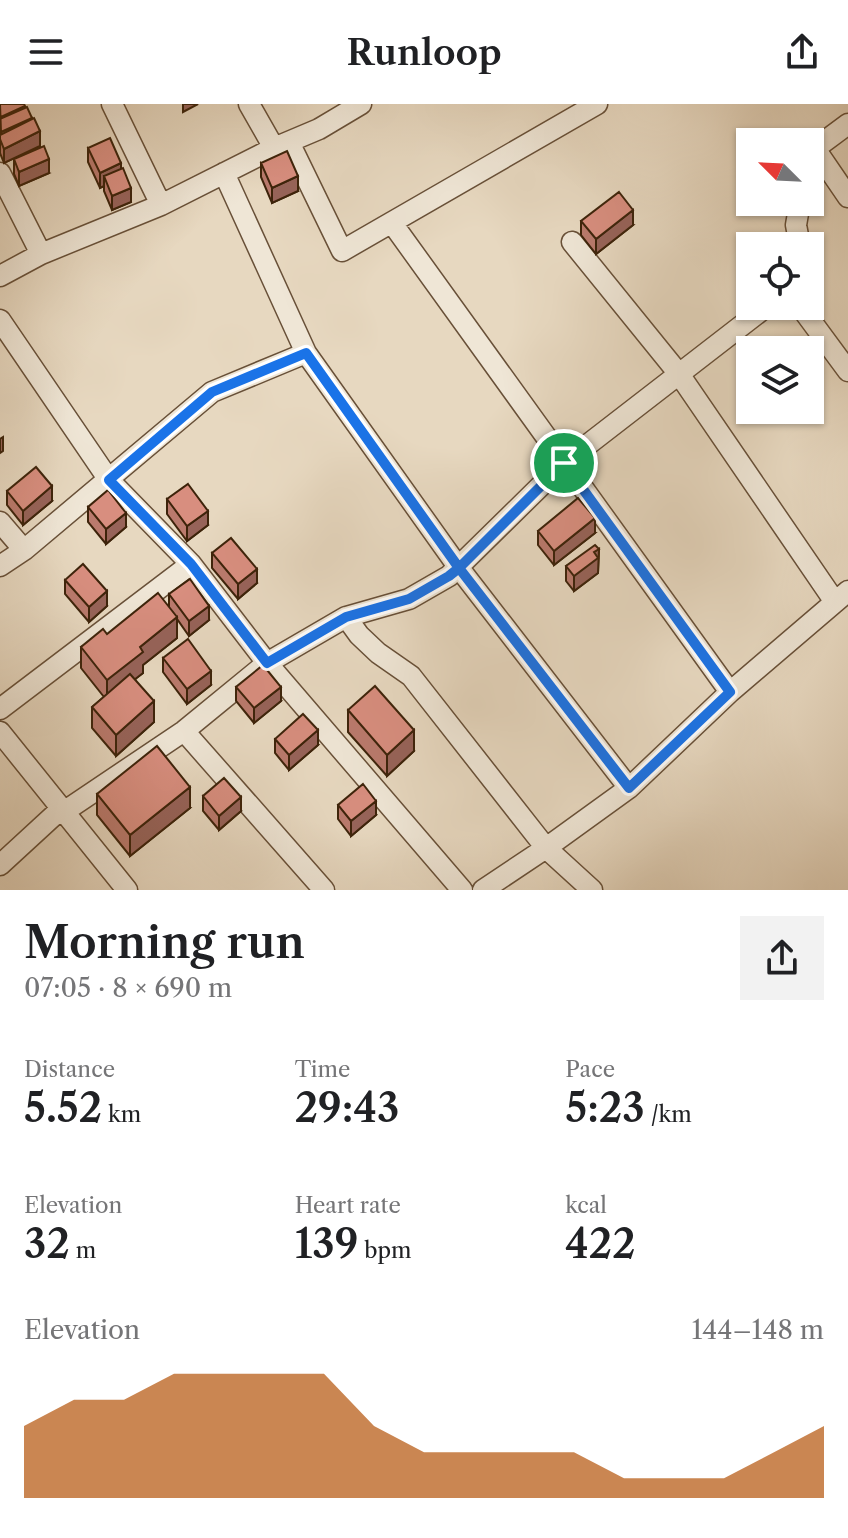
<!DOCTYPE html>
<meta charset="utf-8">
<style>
:root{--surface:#fff;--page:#f2f2f2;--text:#202124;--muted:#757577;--accent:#b45309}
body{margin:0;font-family:"Libre Caslon Text",serif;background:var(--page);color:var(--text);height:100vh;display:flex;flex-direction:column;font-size:30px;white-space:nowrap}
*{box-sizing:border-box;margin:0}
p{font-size:26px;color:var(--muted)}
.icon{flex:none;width:44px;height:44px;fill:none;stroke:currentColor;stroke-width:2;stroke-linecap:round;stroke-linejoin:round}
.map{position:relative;height:786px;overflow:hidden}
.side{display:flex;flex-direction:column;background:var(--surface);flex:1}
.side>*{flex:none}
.needle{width:52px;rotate:294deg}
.tools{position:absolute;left:736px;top:24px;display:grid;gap:16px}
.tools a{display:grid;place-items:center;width:88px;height:88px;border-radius:0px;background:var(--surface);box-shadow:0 2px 6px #0004;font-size:40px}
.pin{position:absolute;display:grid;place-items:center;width:68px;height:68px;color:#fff;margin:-34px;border:4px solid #fff;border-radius:50%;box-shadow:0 2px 8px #0007}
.round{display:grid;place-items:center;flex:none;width:84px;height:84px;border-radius:0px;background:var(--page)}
.summary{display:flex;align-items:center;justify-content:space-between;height:136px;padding:0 24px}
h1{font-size:44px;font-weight:600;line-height:60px}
.figures{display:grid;grid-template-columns:repeat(3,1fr);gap:12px;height:136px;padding:8px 24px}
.figures div{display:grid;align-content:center}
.figures b{font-size:40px;font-weight:600}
.figures small{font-size:22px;font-weight:400}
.figures p{font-size:22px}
.chart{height:224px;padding:16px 24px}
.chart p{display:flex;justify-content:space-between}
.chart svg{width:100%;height:144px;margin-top:8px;fill:var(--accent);opacity:.7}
header{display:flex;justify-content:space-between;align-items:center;height:104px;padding:0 24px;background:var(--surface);font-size:36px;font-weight:600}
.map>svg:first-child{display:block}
</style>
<header><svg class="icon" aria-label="menu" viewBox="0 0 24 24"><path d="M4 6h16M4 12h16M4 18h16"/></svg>Runloop<svg class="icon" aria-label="share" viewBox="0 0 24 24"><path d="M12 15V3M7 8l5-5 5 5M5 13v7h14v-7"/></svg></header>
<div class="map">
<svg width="848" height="786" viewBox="0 0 848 786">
<rect width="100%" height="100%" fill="#e7d8c0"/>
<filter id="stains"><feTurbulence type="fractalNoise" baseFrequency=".0025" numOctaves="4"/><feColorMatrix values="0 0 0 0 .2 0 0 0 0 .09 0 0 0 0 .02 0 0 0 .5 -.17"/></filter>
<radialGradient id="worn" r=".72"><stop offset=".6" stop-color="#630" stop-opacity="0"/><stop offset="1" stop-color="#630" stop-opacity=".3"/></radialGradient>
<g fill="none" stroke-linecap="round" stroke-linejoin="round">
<defs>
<path id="street" d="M112,0L161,101
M249,0L274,44
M289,38L342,147L597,0
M817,43L820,52L848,93
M812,56L817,43L848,20
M0,69L41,150
M224,69L306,249L459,464L629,684
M800,98L796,121L800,142
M392,119L730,588
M572,138L679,270L835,498
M0,172L41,150L161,101L274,44L319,25L361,0
M800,202L848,267
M0,216L109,376L191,460L267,559L462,786
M0,418L24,446
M0,462L24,446L212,288L306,249
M346,513L409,495L449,472L564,359L767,202
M0,605L191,460
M184,627L324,786
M0,628L127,786
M65,707L184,627L267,559L346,513L359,531L378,549L411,572L546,744L592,786
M0,761L62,704
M483,786L546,744L629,684L730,588L848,487"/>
</defs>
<use href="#street" stroke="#685038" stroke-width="23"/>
<use href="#street" stroke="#efe6d6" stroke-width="20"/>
</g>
<path fill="#ba7a6d" stroke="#3d230a" stroke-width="2" d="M0,0L25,4L32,16L40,42L4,59L0,49Z
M88,44L121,65L131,98L112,106L104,87V82L100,84L88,58Z
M14,55L49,69L19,82L14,70Z
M261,59L298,87L272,99L261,73Z
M581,117L633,121L596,150L581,131Z
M7,387L52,397L23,421L7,401Z
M167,395L208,421L187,437L167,410Z
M88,403L126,423L106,440L88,418Z
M538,427L595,429L554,461L538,441Z
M599,445L598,469L574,487L566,477V462Z
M212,449L257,479L238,495L212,464Z
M65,476L107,502L89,518L65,490Z
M169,490L209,516L189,532L177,515V534L143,561V569L135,575L154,618L116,652L92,624V603L104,593L81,564V543L169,503Z
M163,554L211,581L187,600L163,568Z
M236,583L281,597L254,619L236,597Z
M348,606L414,647L387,672L348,628Z
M275,635L318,641L289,666L275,649Z
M97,690L190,704L130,752L97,711Z
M203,692L241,707L219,726L203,707Z
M338,701L376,711L351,732L338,715Z"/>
<path fill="#976359" stroke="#3d230a" stroke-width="2" d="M183,0H198L183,8Z
M32,14V28L1,37V28Z
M40,27V42L4,59V45Z
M49,55V69L19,82V68Z
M121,59V73L104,72V82L100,84V69Z
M298,72V87L272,99V84Z
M131,84V98L112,106V92Z
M633,106V121L596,150V135Z
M3,333V347L0,349V335Z
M52,382V397L23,421V407Z
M208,407V421L187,437V422Z
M126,409V423L106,440V425Z
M595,414V429L554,461V447Z
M599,445L598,469L574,487V472L594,448Z
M257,465V479L238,495V480Z
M107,487V502L89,518V503Z
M209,502V516L189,532V517Z
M177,513V534L143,561V569L107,597V576L140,543Z
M211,567V581L187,600V585Z
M281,583V597L254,619V604Z
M154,597V618L116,652V631Z
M318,626V641L289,666V651Z
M414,626V647L387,672V651Z
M190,683V704L130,752V731Z
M241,693V707L219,726V712Z
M376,697V711L351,732V717Z"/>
<path fill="#d88e7f" stroke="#3d230a" stroke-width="2" d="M0,0H24L25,2L1,13L2,14L27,3L32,14L1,28Z
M34,14L40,27L4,45L0,35V31Z
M110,34L121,59L100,69L88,44Z
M44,42L49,55L19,68L14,55Z
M287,47L298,72L272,84L261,59Z
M123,64L131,84L112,92L104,72Z
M619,88L633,106L596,135L581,117Z
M36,363L52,382L23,407L7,387Z
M188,380L208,407L187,422L167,395Z
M108,386L126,409L106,425L88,403Z
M578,394L595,414L554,447L538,427Z
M231,434L257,465L238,480L212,449Z
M595,441L599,445L594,448L598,454L574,472L566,462Z
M83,460L107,487L89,503L65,476Z
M190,475L209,502L189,517L169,490Z
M158,489L177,513L140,543L143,548L107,576L81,543L103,525L107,530Z
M188,535L211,567L187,585L163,554Z
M263,561L281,583L254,604L236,583Z
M130,570L154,597L116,631L92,603Z
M375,582L414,626L387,651L348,606Z
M303,610L318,626L289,651L275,635Z
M157,642L190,683L130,731L97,690Z
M224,674L241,693L219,712L203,692Z
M363,680L376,697L351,717L338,701Z"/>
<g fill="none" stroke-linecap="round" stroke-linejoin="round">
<defs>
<path id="route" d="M564,359L459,464L306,249L212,288L109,376L191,460L267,559L346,513L409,495L449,472L459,464L629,684L730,588L564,359"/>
</defs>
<use href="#route" stroke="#fff" stroke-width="16"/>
<use href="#route" stroke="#1a73e8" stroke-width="10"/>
</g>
<rect width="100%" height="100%" filter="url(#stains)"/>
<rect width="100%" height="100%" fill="url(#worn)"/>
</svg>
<div class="tools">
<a><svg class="needle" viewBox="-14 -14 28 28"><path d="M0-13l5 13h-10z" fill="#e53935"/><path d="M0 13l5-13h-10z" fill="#757577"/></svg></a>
<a><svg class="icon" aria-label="locate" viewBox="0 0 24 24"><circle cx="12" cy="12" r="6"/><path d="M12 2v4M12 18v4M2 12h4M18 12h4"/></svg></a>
<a><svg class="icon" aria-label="layers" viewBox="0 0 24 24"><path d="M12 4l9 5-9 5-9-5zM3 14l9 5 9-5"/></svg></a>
</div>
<div class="pin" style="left:564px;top:359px;background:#1e9e55"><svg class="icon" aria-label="arrive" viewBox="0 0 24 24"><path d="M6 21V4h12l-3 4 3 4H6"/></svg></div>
</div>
<section class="side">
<div class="summary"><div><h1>Morning run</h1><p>07:05 · 8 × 690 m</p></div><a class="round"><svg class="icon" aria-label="share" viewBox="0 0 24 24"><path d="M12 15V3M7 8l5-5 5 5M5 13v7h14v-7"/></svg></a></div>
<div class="figures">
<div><p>Distance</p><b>5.52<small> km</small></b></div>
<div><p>Time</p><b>29:43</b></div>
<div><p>Pace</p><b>5:23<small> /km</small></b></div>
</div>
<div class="figures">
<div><p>Elevation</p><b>32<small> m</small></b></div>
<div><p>Heart rate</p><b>139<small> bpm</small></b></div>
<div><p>kcal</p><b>422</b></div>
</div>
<div class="chart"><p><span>Elevation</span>144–148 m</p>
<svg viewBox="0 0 160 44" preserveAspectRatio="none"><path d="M0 44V22L10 14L20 14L30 6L40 6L50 6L60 6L70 22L80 30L90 30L100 30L110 30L120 38L130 38L140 38L150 30L160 22V44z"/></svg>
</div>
</section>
